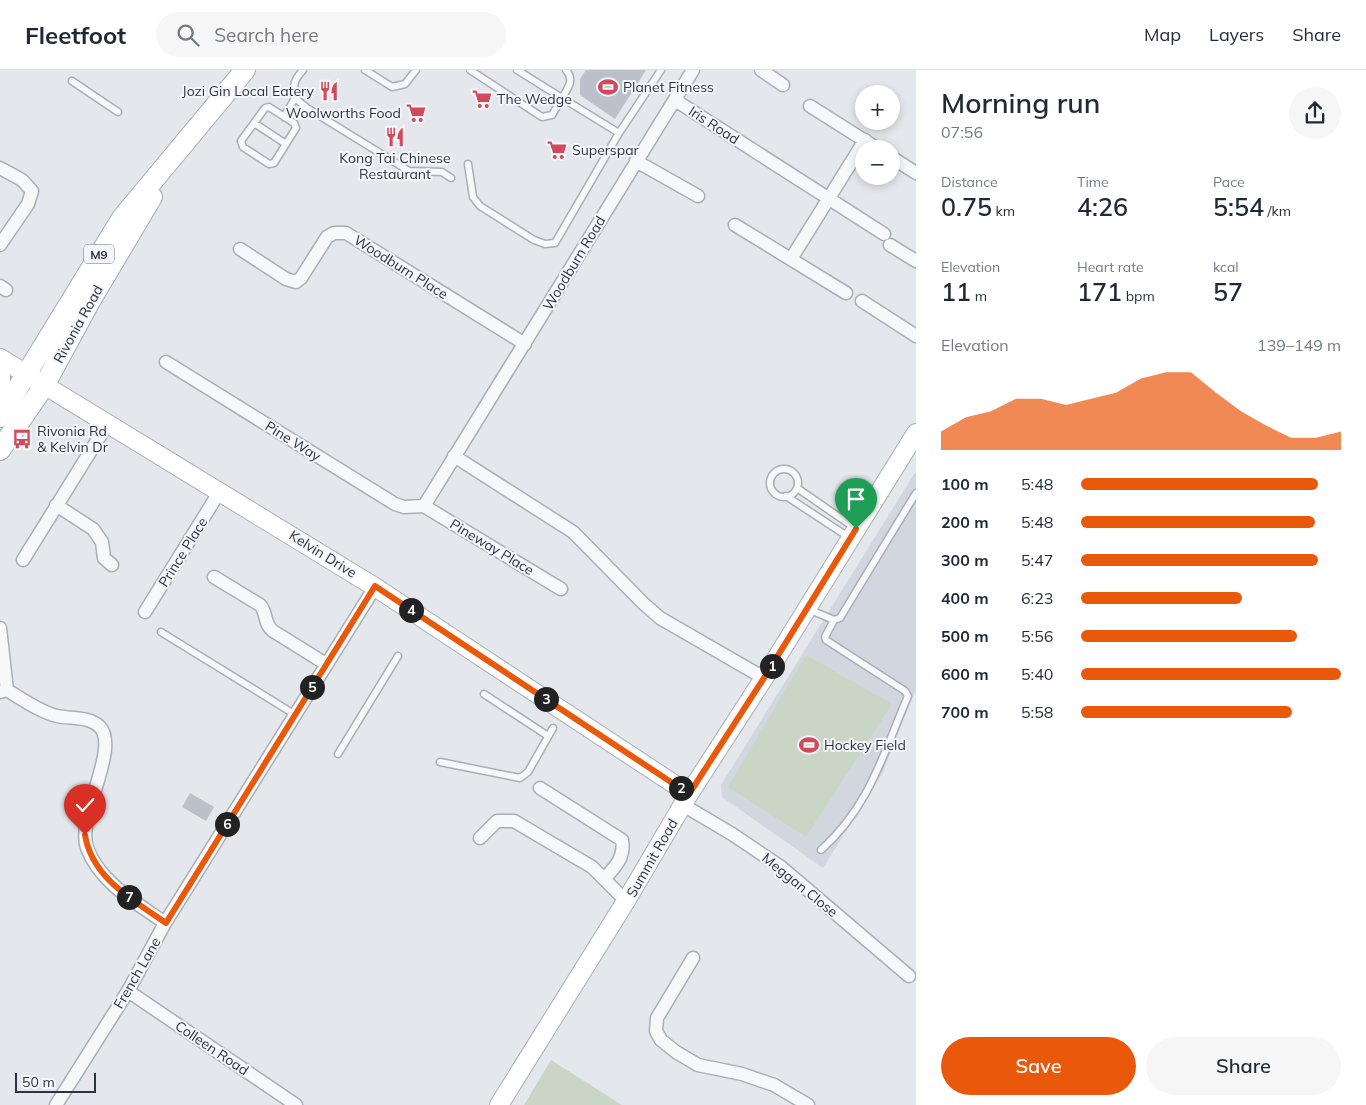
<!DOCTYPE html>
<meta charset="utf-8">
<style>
:root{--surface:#fff;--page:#f6f6f7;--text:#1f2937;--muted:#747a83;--line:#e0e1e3;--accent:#ea580c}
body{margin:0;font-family:Mulish,sans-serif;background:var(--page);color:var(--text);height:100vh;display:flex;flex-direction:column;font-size:19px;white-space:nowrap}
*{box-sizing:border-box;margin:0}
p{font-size:16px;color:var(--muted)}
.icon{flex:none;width:28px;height:28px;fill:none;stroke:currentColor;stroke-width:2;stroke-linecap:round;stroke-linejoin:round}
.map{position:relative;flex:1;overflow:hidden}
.details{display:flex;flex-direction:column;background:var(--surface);width:450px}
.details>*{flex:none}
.fabs{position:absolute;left:855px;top:15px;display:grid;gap:10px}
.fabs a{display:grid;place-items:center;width:45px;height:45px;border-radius:50%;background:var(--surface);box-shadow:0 2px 8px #0003;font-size:25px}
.scale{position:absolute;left:15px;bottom:12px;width:81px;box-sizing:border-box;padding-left:5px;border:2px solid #2b3445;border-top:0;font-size:14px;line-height:18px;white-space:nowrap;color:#2b3445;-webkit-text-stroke:4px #f4f6f9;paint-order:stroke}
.pin{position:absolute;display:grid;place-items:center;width:42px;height:42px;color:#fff;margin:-51px -21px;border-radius:50% 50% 50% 0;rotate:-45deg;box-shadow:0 0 5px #0007}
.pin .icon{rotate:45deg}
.km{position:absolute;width:25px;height:25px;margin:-12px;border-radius:50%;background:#222;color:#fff;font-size:14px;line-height:25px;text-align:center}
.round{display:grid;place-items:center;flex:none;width:52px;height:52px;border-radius:26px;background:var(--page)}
.overview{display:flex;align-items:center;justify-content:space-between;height:85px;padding:0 25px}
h1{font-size:28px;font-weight:600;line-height:38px}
.stats{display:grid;grid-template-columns:repeat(3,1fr);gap:8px;height:85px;padding:5px 25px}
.stats div{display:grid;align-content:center}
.stats b{font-size:25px;font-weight:600}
.stats small{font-size:14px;font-weight:400}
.stats p{font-size:14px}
.chart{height:140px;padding:10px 25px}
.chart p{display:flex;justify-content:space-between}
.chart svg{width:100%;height:90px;margin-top:5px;fill:var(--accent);opacity:.7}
.button{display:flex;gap:10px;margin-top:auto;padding:10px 25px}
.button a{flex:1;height:58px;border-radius:30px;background:var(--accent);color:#fff;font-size:20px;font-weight:600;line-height:58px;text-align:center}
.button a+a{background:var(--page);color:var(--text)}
ul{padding:0 25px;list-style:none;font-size:16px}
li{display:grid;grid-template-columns:80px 60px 1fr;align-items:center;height:38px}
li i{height:12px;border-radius:6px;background:var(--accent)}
header{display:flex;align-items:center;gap:30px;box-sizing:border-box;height:70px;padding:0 25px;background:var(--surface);border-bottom:1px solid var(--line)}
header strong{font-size:24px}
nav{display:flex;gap:28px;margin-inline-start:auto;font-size:18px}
.search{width:350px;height:45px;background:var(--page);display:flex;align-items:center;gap:12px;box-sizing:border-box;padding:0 18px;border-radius:28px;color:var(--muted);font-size:19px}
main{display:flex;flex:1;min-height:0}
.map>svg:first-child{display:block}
</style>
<header>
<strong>Fleetfoot</strong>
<div class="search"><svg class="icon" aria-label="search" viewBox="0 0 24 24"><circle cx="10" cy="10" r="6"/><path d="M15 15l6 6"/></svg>Search here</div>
<nav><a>Map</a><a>Layers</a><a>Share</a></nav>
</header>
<main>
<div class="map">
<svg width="916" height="1035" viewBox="0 0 916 1035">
<rect width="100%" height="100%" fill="#e4e7ec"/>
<path fill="#d2d6de" d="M916,401V619L883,702L823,798L722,727L721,715Z"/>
<path fill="#c9d6c5" d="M806,585L892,634L806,767L728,717Z
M551,990L622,1035H524Z"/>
<path fill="#bbc0ca" d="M586,0H646L615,49L580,25V9Z
M190,723L214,737L206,751L182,737Z"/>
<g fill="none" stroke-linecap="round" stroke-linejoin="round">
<defs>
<path id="service" d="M303,0C294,10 293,14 295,28L307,38L409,101L442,102L451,108
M365,0L392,17L405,14L416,0
M470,0L542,47L552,45L562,28L619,63
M517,0L562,28C568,18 575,10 566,0
M72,11L118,42
M269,37L294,53L296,58L274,93L269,94L243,77L241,71L265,38Z
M284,47L295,28
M254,53L286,74
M468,94L473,127L480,136L534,170L545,174L555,173L619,63L661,0
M770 413a14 14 0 1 1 28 0a14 14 0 1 1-28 0Z
M797,418L855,458
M786,426L850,468
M808,539L834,550L840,548L916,423
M161,562L294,644
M484,624L548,666
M338,684L398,586
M440,692L520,708L528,702L553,658
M821,780C870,736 883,684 908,626L905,621L826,570L825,567L834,550"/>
<path id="minor" d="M761,0L783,15
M675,30L884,164
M810,36L878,79
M891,87L916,103
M636,91L698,126
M0,98L22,110L32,121L28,134L0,175
M735,155L846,223
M890,175L916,191
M240,179L286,209L296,212L301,208L327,167L334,163H346L525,274
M791,189L865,70
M0,216L6,220
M862,231L916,266
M166,292L395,434L404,437L424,436
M454,386L573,462L643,533L660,548L764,608
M56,435L93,459L102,472L104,488L112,495
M424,436L693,0
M424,436L561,519
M23,490L108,353
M214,507L260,535C268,544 263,553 273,561L326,594
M145,542L220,421
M0,558L7,620
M0,622L7,620C22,629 40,642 57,646C72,649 89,646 100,657C120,679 76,747 87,778C100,813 137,833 165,853
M540,718L622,770C625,787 616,796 605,808
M683,735L732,764L781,797L909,906
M480,768L497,751H514L592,797L626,831
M693,888L657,948L656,961L661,970L676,982L698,995L742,1004L774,1015L808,1035
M128,921L296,1035
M56,1035L128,921L165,853L375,517"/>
<path id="secondary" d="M0,288L375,517L689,724
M499,1035L626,831L689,724L764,608L916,363"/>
<path id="primary" d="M0,300V328
M0,347L122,148L245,0
M0,380L44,316L89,233L152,127"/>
</defs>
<use href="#service" stroke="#a9aeb7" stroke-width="9"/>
<use href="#minor" stroke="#a9aeb7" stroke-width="15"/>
<use href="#secondary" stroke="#a9aeb7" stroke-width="20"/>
<use href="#primary" stroke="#a3abb8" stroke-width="22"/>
<use href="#service" stroke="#f7f8fa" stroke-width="6"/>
<use href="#minor" stroke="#f7f8fa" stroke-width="12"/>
<use href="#secondary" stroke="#fff" stroke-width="18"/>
<use href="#primary" stroke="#fff" stroke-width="20"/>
</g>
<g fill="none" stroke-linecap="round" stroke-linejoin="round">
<defs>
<path id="route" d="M85,765C92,808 133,830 166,853L375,516L689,724L764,608L856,459"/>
</defs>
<use href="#route" stroke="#fff" stroke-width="10"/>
<use href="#route" stroke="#ea580c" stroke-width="6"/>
</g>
<defs>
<symbol id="stadium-bare" viewBox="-9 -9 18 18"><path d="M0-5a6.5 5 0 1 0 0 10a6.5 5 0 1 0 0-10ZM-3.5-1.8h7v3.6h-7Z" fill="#d1495b" stroke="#f4f6f9" stroke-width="2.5" paint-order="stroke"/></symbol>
<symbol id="restaurant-bare" viewBox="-9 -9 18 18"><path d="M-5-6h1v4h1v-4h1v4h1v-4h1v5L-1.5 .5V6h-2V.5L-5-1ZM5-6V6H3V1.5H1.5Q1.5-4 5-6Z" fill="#d1495b" stroke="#f4f6f9" stroke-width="2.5" paint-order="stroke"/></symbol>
<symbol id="supermarket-bare" viewBox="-9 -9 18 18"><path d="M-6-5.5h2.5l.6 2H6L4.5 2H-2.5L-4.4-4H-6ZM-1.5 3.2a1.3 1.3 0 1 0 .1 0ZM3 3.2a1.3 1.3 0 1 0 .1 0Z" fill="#d1495b" stroke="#f4f6f9" stroke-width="2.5" paint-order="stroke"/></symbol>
<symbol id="bus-bare" viewBox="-9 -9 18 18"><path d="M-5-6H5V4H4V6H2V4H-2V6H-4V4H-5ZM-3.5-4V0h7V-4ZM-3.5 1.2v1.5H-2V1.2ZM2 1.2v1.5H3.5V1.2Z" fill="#d1495b" stroke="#f4f6f9" stroke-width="2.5" paint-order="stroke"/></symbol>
</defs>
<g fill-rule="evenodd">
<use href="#stadium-bare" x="594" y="3" width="28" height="28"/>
<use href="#restaurant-bare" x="315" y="7" width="28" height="28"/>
<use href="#supermarket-bare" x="468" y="15" width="28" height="28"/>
<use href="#supermarket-bare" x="402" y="29" width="28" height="28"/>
<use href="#restaurant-bare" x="381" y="53" width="28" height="28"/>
<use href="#supermarket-bare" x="543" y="66" width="28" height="28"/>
<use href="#bus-bare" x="8" y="355" width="28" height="28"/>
<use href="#stadium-bare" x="795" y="661" width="28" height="28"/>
</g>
<g text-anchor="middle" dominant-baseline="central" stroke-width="4" stroke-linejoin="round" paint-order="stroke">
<rect fill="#f4f6f9" stroke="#676e7b" stroke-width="1" x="84" y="174.5" width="30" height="19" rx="4"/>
<g font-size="12" font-weight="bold" fill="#2b3445">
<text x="99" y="184">M9</text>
</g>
<g font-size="14" fill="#2b3445" stroke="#f4f6f9" text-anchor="start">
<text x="623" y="17">Planet Fitness</text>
<text x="314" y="21" text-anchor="end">Jozi Gin Local Eatery</text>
<text x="497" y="29">The Wedge</text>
<text x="401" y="43" text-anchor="end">Woolworths Food</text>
<text x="572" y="80">Superspar</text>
<text x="395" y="88" text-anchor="middle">Kong Tai Chinese<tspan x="395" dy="16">Restaurant</tspan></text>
<text x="37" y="361">Rivonia Rd<tspan x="37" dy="16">&amp; Kelvin Dr</tspan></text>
<text x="824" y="675">Hockey Field</text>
</g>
<g font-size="14" fill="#2b3445" stroke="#f4f6f9">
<text transform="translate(714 55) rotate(33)">Iris Road</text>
<text transform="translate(574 193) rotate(-59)">Woodburn Road</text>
<text transform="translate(401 197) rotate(32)">Woodburn Place</text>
<text transform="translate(78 254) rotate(-61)">Rivonia Road</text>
<text transform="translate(293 371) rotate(32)">Pine Way</text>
<text transform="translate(492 477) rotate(31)">Pineway Place</text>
<text transform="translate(183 482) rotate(-58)">Prince Place</text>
<text transform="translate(323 484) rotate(32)">Kelvin Drive</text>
<text transform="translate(652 788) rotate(-60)">Summit Road</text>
<text transform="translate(800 815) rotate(39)">Meggan Close</text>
<text transform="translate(137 903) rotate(-60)">French Lane</text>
<text transform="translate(212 978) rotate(34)">Colleen Road</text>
</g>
</g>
</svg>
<div class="fabs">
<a>+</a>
<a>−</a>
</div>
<div class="scale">50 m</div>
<div class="pin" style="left:856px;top:459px;background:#1e9e55"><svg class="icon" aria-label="arrive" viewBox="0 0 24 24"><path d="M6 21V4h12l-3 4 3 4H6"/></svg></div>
<div class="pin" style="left:85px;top:765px;background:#d93025"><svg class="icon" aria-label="check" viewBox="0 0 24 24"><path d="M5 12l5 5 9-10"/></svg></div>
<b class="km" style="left:772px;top:596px">1</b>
<b class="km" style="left:681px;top:718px">2</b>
<b class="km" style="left:546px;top:629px">3</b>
<b class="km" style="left:411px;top:540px">4</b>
<b class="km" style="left:312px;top:617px">5</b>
<b class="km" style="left:227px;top:754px">6</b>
<b class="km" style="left:129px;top:827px">7</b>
</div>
<section class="details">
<div class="overview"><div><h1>Morning run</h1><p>07:56</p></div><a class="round"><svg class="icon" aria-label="share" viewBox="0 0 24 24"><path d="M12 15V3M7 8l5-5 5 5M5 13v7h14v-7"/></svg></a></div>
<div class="stats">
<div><p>Distance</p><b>0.75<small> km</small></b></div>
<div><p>Time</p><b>4:26</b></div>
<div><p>Pace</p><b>5:54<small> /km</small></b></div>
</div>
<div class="stats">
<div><p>Elevation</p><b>11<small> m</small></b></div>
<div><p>Heart rate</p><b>171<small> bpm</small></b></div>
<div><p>kcal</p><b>57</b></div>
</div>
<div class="chart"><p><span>Elevation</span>139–149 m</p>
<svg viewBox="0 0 160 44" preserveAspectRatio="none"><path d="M0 44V35L10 28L20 25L30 19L40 19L50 22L60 19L70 16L80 9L90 6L100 6L110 16L120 25L130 32L140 38L150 38L160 35V44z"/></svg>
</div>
<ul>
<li><b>100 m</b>5:48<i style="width:91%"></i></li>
<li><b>200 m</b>5:48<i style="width:90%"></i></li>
<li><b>300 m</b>5:47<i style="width:91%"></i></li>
<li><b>400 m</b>6:23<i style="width:62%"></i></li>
<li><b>500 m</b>5:56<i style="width:83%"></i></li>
<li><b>600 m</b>5:40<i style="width:100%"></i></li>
<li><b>700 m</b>5:58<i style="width:81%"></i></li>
</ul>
<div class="button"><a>Save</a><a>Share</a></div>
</section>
</main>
